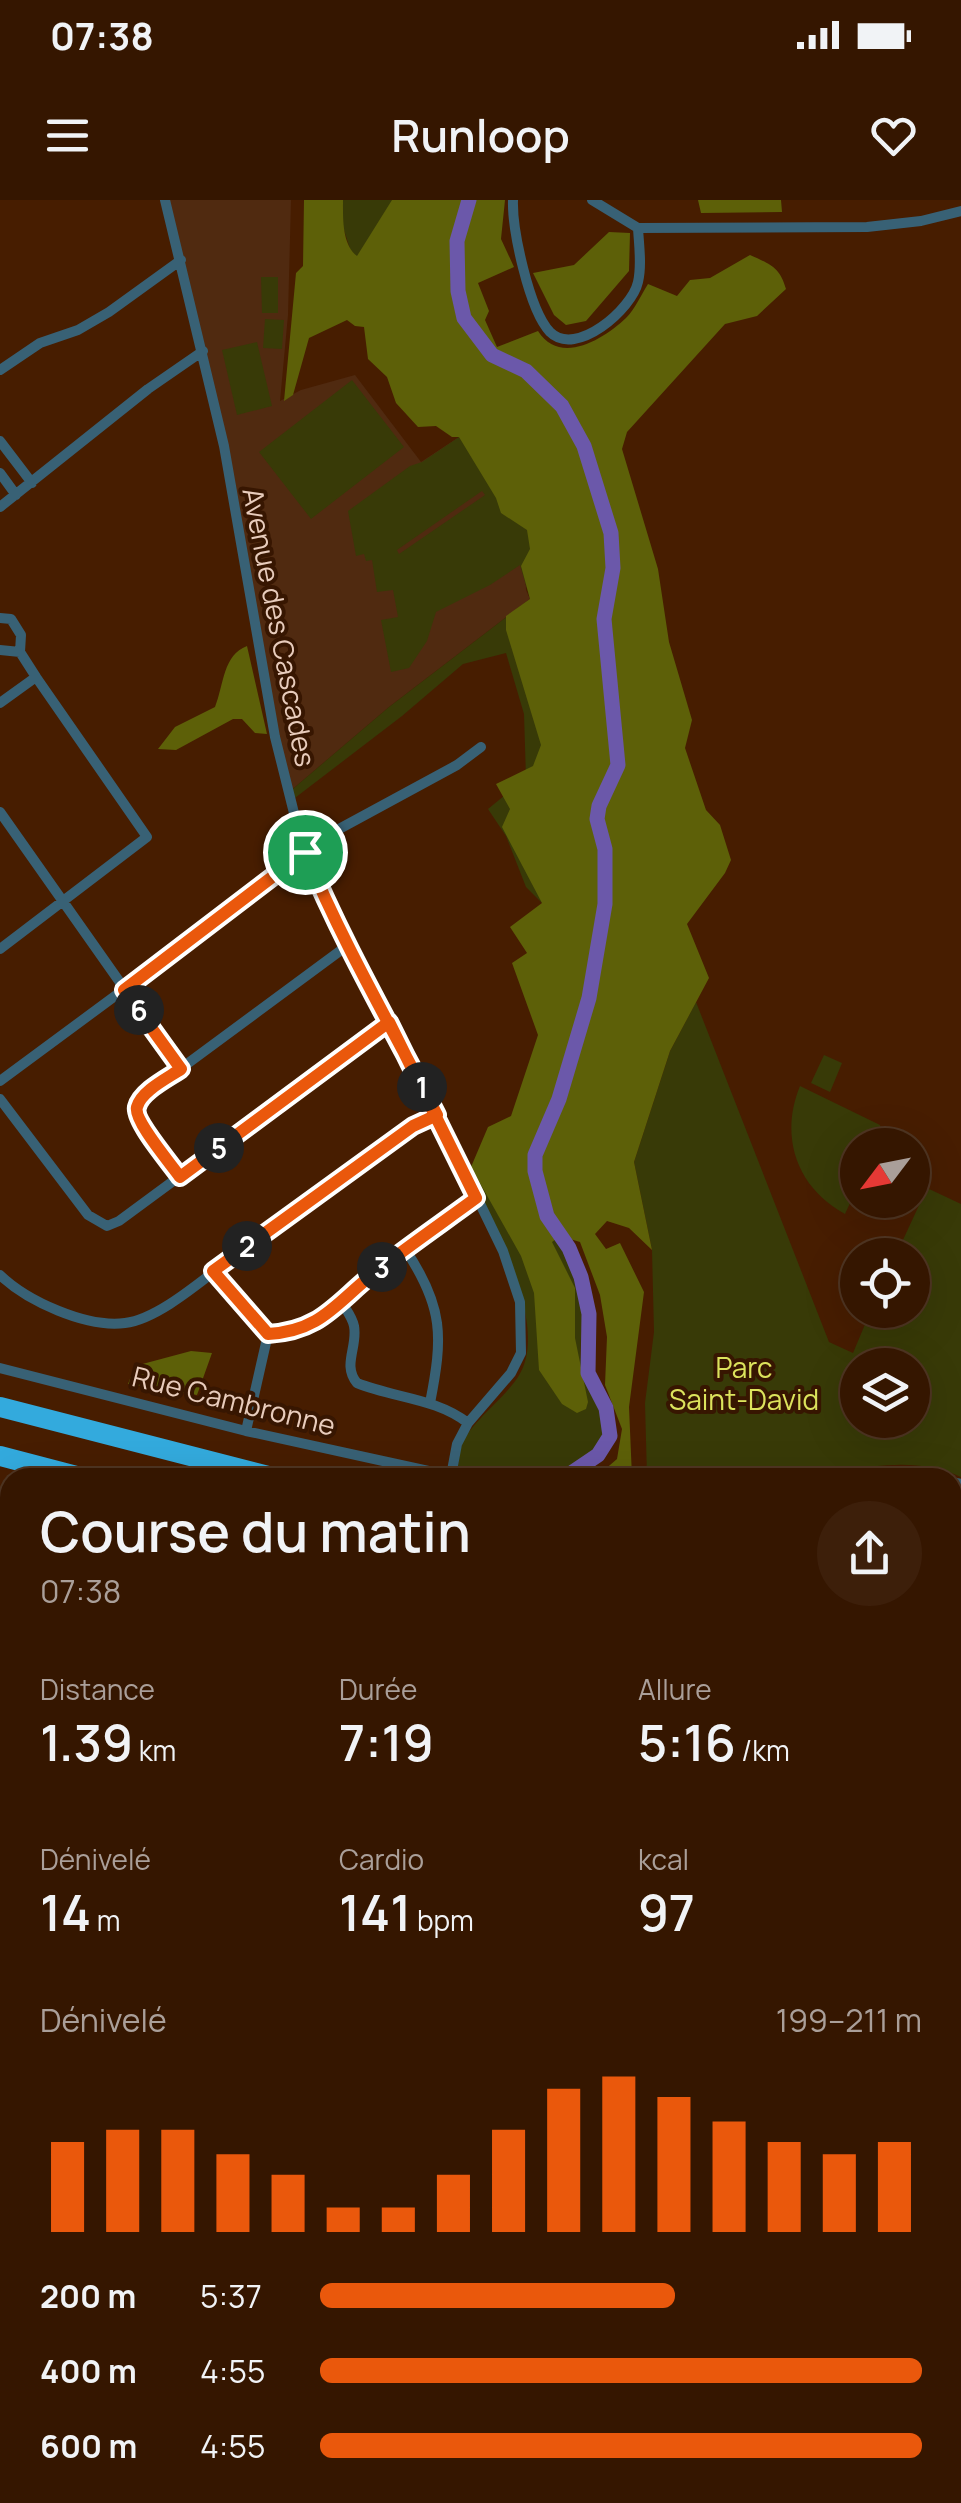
<!DOCTYPE html>
<html lang="fr">
<meta charset="utf-8">
<style>
:root{--surface:#351600;--page:#3d1f0a;--text:#f1f3f6;--muted:#aa9f99;--line:#4f3522;--accent:#ea580c}
body{margin:0;font-family:Manrope,sans-serif;background:var(--page);color:var(--text);height:100vh;display:flex;flex-direction:column;font-size:38px;white-space:nowrap}
*{box-sizing:border-box;margin:0}
p{font-size:32px;color:var(--muted)}
.icon{flex:none;width:55px;height:55px;fill:none;stroke:currentColor;stroke-width:2;stroke-linecap:round;stroke-linejoin:round}
.map{position:relative;flex:1;overflow:hidden}
.drawer{position:absolute;left:0px;top:1268px;width:962px;height:1038px;display:flex;flex-direction:column;background:var(--surface);border-radius:30px 30px 0 0;box-shadow:0 10px 40px #0002,0 0 0 2px var(--line)}
.drawer>*{flex:none}
.needle{width:65px;rotate:238deg}
.fabs{position:absolute;left:840px;top:928px;display:grid;gap:20px}
.fabs a{display:grid;place-items:center;width:90px;height:90px;border-radius:50%;background:var(--surface);box-shadow:0 10px 40px #0002,0 0 0 2px var(--line);font-size:50px}
.pin{position:absolute;display:grid;place-items:center;width:85px;height:85px;color:#fff;margin:-42px;border:5px solid #fff;border-radius:50%;box-shadow:0 2px 10px #0007}
.km{position:absolute;width:50px;height:50px;margin:-25px;border-radius:50%;background:#222;color:#fff;font-size:28px;line-height:50px;text-align:center}
.round{display:grid;place-items:center;flex:none;width:105px;height:105px;border-radius:52px;background:var(--page)}
.headline{display:flex;align-items:center;justify-content:space-between;height:170px;padding:0 40px}
h1{font-size:55px;font-weight:600;line-height:75px}
.stats{display:grid;grid-template-columns:repeat(3,1fr);gap:15px;height:170px;padding:10px 40px}
.stats div{display:grid;align-content:center}
.stats b{font-size:50px;font-weight:600}
.stats small{font-size:28px;font-weight:400}
.stats p{font-size:28px}
.chart{height:280px;padding:20px 40px}
.chart p{display:flex;justify-content:space-between}
.chart svg{width:100%;height:180px;margin-top:10px;stroke:var(--accent);stroke-width:6}
ul{padding:0 40px;list-style:none;font-size:32px}
li{display:grid;grid-template-columns:160px 120px 1fr;align-items:center;height:75px}
li i{height:25px;border-radius:12px;background:var(--accent)}
.status{display:flex;justify-content:space-between;align-items:center;height:70px;padding:0 50px;background:var(--surface);direction:ltr}
.status svg{height:28px;fill:currentColor}
header{display:flex;justify-content:space-between;align-items:center;height:130px;padding:0 40px;background:var(--surface);font-size:45px;font-weight:600}
.map>svg:first-child{display:block}
</style>
<div class="status"><b>07:38</b><svg viewBox="0 0 49 12"><path d="M0 12V9h3v3zM5 12V6h3v6zM10 12V3h3v9zM15 12V0h3v12zM26 1h20v11H26zM47 4h2v5h-2z"/></svg></div>
<header><svg class="icon" aria-label="menu" viewBox="0 0 24 24"><path d="M4 6h16M4 12h16M4 18h16"/></svg>Runloop<svg class="icon" aria-label="heart" viewBox="0 0 24 24"><path d="M12 20l-8-8c-3-5 5-10 8-4 3-6 11-1 8 4z"/></svg></header>
<div class="map">
<svg width="961" height="2303" viewBox="0 0 961 2303">
<rect width="100%" height="100%" fill="#471d00"/>
<path fill="#502a10" d="M165,0H291L288,115L280,201L301,190L355,175L421,262L459,237L524,326L526,390L530,399L389,507L288,593L224,246Z
M0,1317L10,1320V1843L0,1838Z"/>
<path fill="#383a07" fill-rule="evenodd" d="M343,0H469L464,118L562,206L542,703L526,687L506,636L488,609L526,578L524,514L506,453L463,464L402,516L291,601L288,593L389,507L530,399L520,365L490,385L436,412L427,441L409,468L391,472L381,420L398,417L393,390L377,392L372,360L366,361L364,354L356,356L348,311L410,266L422,262L459,237L351,52L343,27ZM482,291L485,295L399,354L397,350Z
M278,77V113H262L261,77Z
M265,119L284,120L282,149L263,148Z
M257,142L272,206L237,215L222,150Z
M352,180L404,247L311,319L259,252Z
M696,802L829,1142L853,1153L871,1110H912V1055H896L927,988L961,1004V1277C910,1252 847,1272 794,1277C746,1282 696,1277 647,1277L645,1203L654,1132L652,1050L634,962L670,851ZM858,1165H912V1220H858Z
M824,855L842,863L830,892L811,883Z
M800,886L880,925L883,935L878,945H858L857,988L845,1014C797,988 779,937 800,886Z
M498,953C523,988 570,1043 580,1083C587,1114 576,1145 583,1175C588,1195 606,1211 604,1232C602,1250 573,1274 556,1277C528,1283 484,1278 457,1272C459,1262 459,1250 463,1242C471,1223 505,1197 518,1177C553,1123 487,1019 463,969Z
M10,1870V2295H602L594,2303H0V1883Z
M627,2295H791L808,2303H648L641,2298Z"/>
<path fill="#5d6008" d="M304,0H343C343,19 342,44 357,56L392,0H505L501,39L514,67L478,83L489,111L485,120L497,147L538,131C560,166 604,139 626,118C635,109 641,95 648,84L677,96L690,80L710,78L750,55C770,64 780,67 786,89L757,116L725,124L627,232L622,249L658,369L669,442L692,520L685,548L706,610L720,625L731,660L725,673L687,724L709,778L670,851L634,962L652,1050L629,1028L607,1021L595,1034L606,1049L620,1043L644,1092L629,1207L632,1277H596L617,1259L622,1229L605,1185L607,1137L600,1095L580,1042L560,1036L552,1042L575,1088V1138L588,1202L586,1209L577,1213L562,1204L539,1170L534,1093L521,1056L471,967L488,927L511,916L538,835L512,763L527,753L510,727L542,703L502,627L510,609L496,584L533,566L541,545L506,430V416L530,399L521,366L530,349L527,330L501,313L496,298L459,237H452L436,226L418,227L396,203L387,177L368,159L364,127L355,126L347,120L309,138L293,195L284,201L296,73L303,66Z
M698,0H781L782,12L701,13Z
M609,32L630,33L629,71L586,121L566,125L554,115L533,73L574,65Z
M247,446L267,534L255,533L242,519H233L176,550L158,549L175,527L215,507C224,484 223,455 247,446Z
M191,1151L212,1153L197,1195L128,1184L135,1166Z
M952,1540L961,1542V1644L953,1640Z
M0,1759L10,1762V1825L0,1821Z
M10,1969V2295H75L77,2303H0V1989Z"/>
<path fill="#6b58aa" d="M10,1899V1950L0,1973V1918Z"/>
<g fill="none" stroke-linecap="round" stroke-linejoin="round">
<path stroke="#6b58aa" stroke-width="2.5" d="M431,2303L432,2295"/>
<path stroke="#6b58aa" stroke-width="15" d="M469,0L457,41L458,91L464,118L492,155L526,171L562,206L584,246L611,333L613,368L604,419L618,565L599,606L597,619L605,649V704L589,798L559,899L535,955V971L547,1016L569,1048L581,1077L589,1114L588,1173L606,1208L610,1236L598,1255L564,1278
M60,2295V2303"/>
<path stroke="#386175" stroke-width="10" d="M165,0L224,246L275,537L301,641L320,688L437,915L503,1051L520,1102L521,1153L511,1173L468,1223L457,1244L451,1276
M513,0C512,29 529,110 550,132C576,158 632,109 638,82C642,65 639,46 638,28
M592,0L638,28L867,27L921,21L961,11
M0,170L40,143L78,130L109,112L181,60
M0,241L32,283
M0,273L16,295
M0,307L148,189L203,151
M0,418L11,419L21,435L20,452L36,477
M0,450L20,452
M0,503L36,477L147,637L0,749
M0,612L181,869
M0,881L299,660L328,635L457,565L481,547
M0,899L88,1015L107,1026L119,1021L389,822
M180,977L138,918L137,904L149,892L348,745
M405,1049C444,1107 443,1137 430,1203
M213,1071L268,1134L246,1231
M0,1075C27,1101 86,1128 125,1123C161,1119 210,1073 240,1052C298,1010 355,968 413,926L437,915
M342,1103C347,1111 352,1117 354,1126C358,1147 342,1165 357,1183C394,1198 436,1198 468,1223
M268,1134C321,1130 336,1103 374,1073C407,1047 442,1023 476,998
M0,1168L246,1231L456,1277
M5,1483L10,1464
M0,1503L10,1499
M952,2134L961,2138"/>
<path stroke="#386175" stroke-width="12" d="M880,1278H924
M952,1283L961,1285
M0,1305L10,1307
M952,1677L961,1682
M952,1696L961,1701
M952,1817L961,1797
M952,1845L961,1826
M694,2303L695,2295
M707,2303L708,2295"/>
<path stroke="#3ad" stroke-width="20" d="M0,1207L276,1278
M0,1256L84,1278
M952,1369L961,1372
M952,1406L961,1405
M952,1446L961,1445
M952,1486L961,1481"/>
</g>
<g fill="none" stroke-linecap="round" stroke-linejoin="round">
<defs>
<path id="route" d="M305,652C342,742 392,828 437,915L413,926L213,1071L268,1134C321,1131 336,1103 374,1073C407,1047 442,1023 476,998L389,822L180,977C171,964 133,920 137,907C141,891 168,878 181,869L124,790L305,652"/>
</defs>
<use href="#route" stroke="#fff" stroke-width="20"/>
<use href="#route" stroke="#ea580c" stroke-width="12"/>
</g>
<g text-anchor="middle" dominant-baseline="central" stroke-width="8" stroke-linejoin="round" paint-order="stroke">
<g font-size="28" fill="#e8ccbc" stroke="#371601">
<text transform="translate(280 427) rotate(79)">Avenue des Cascades</text>
<text transform="translate(234 1200) rotate(14)">Rue Cambronne</text>
</g>
<g font-size="28" fill="#dce35c" stroke="#371601">
<text x="744" y="1167">Parc<tspan x="744" dy="32">Saint-David</tspan></text>
</g>
</g>
</svg>
<div class="fabs">
<a><svg class="needle" viewBox="-14 -14 28 28"><path d="M0-13l5 13h-10z" fill="#e53935"/><path d="M0 13l5-13h-10z" fill="#aa9f99"/></svg></a>
<a><svg class="icon" aria-label="locate" viewBox="0 0 24 24"><circle cx="12" cy="12" r="6"/><path d="M12 2v4M12 18v4M2 12h4M18 12h4"/></svg></a>
<a><svg class="icon" aria-label="layers" viewBox="0 0 24 24"><path d="M12 4l9 5-9 5-9-5zM3 14l9 5 9-5"/></svg></a>
</div>
<div class="pin" style="left:305px;top:652px;background:#1e9e55"><svg class="icon" aria-label="arrive" viewBox="0 0 24 24"><path d="M6 21V4h12l-3 4 3 4H6"/></svg></div>
<b class="km" style="left:422px;top:887px">1</b>
<b class="km" style="left:247px;top:1046px">2</b>
<b class="km" style="left:382px;top:1067px">3</b>
<b class="km" style="left:219px;top:948px">5</b>
<b class="km" style="left:139px;top:810px">6</b>
<section class="drawer">
<div class="headline"><div><h1>Course du matin</h1><p>07:38</p></div><a class="round"><svg class="icon" aria-label="share" viewBox="0 0 24 24"><path d="M12 15V3M7 8l5-5 5 5M5 13v7h14v-7"/></svg></a></div>
<div class="stats">
<div><p>Distance</p><b>1.39<small> km</small></b></div>
<div><p>Durée</p><b>7:19</b></div>
<div><p>Allure</p><b>5:16<small> /km</small></b></div>
</div>
<div class="stats">
<div><p>Dénivelé</p><b>14<small> m</small></b></div>
<div><p>Cardio</p><b>141<small> bpm</small></b></div>
<div><p>kcal</p><b>97</b></div>
</div>
<div class="chart"><p><span>Dénivelé</span>199–211 m</p>
<svg viewBox="0 0 160 44" preserveAspectRatio="none"><path d="M5 44V22M15 44V19M25 44V19M35 44V25M45 44V30M55 44V38M65 44V38M75 44V30M85 44V19M95 44V9M105 44V6M115 44V11M125 44V17M135 44V22M145 44V25M155 44V22"/></svg>
</div>
<ul>
<li><b>200 m</b>5:37<i style="width:59%"></i></li>
<li><b>400 m</b>4:55<i style="width:100%"></i></li>
<li><b>600 m</b>4:55<i style="width:100%"></i></li>
</ul>
</section>
</div>
